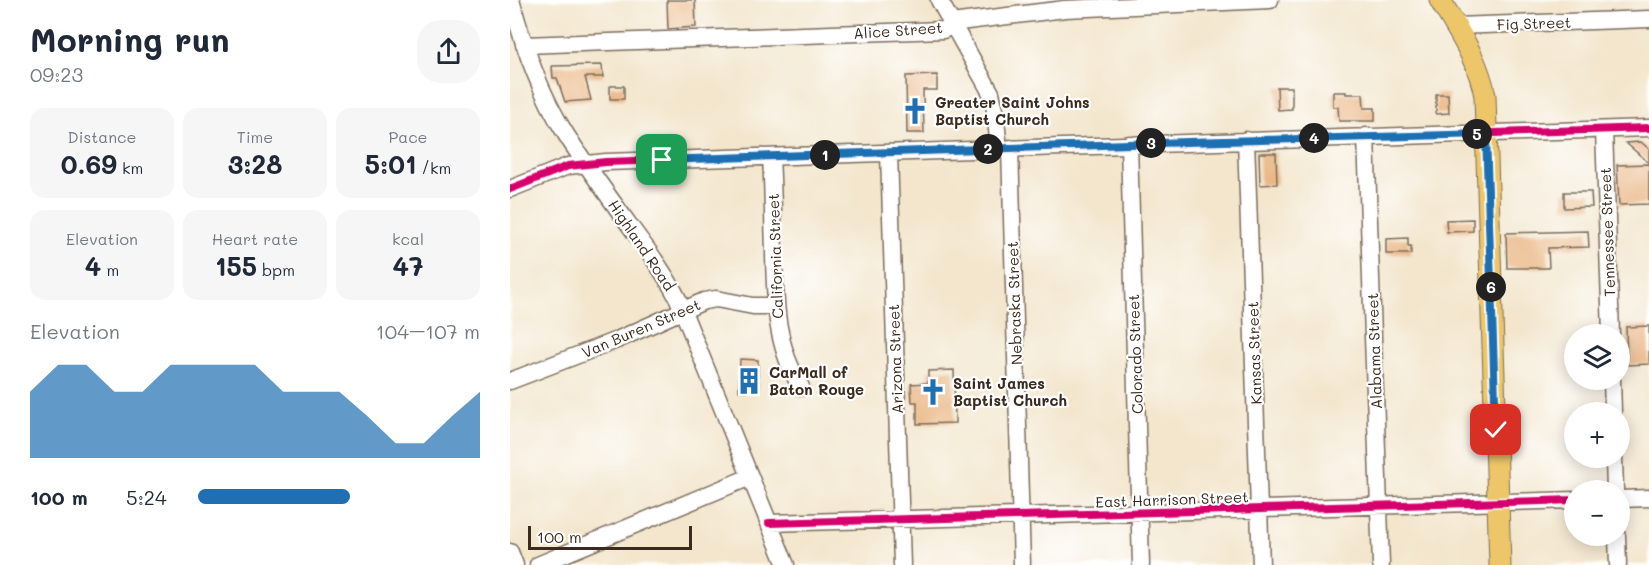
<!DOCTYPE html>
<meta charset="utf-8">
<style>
:root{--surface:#fff;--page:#f6f6f7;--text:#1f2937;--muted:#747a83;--accent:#1f6fb2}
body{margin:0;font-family:Mali,sans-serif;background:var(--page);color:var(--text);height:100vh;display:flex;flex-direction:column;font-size:22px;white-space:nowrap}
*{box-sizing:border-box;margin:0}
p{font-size:20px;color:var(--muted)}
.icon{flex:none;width:33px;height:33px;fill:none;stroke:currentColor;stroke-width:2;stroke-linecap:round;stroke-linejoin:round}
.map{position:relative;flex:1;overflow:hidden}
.sheet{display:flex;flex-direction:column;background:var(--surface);width:510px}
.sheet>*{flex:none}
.fabs{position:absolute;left:1054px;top:324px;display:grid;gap:12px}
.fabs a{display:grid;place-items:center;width:66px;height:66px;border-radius:50%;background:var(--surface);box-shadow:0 3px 15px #0003;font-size:30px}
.scale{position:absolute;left:18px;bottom:15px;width:164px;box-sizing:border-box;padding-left:6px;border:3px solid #3b2a1e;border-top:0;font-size:16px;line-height:21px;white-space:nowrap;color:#3b2a1e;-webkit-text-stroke:4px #fff;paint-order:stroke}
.pin{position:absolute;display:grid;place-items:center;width:51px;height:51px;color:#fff;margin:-26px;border-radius:12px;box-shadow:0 3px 9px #0006}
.km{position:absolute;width:30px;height:30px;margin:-15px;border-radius:50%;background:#222;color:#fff;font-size:16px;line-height:30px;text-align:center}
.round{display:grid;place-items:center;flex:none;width:63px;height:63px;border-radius:24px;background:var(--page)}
.overview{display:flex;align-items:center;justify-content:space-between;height:102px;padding:0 30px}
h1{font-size:33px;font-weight:800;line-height:45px}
.figures{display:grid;grid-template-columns:repeat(3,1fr);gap:9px;height:102px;padding:6px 30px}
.figures div{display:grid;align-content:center;border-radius:15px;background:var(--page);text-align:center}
.figures b{font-size:26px;font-weight:800}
.figures small{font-size:16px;font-weight:400}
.figures p{font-size:16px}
.chart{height:168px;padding:12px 30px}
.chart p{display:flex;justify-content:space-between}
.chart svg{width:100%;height:108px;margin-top:6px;fill:var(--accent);opacity:.7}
ul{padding:0 30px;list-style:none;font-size:20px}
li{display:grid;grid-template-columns:96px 72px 1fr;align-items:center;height:45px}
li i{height:15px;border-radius:8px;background:var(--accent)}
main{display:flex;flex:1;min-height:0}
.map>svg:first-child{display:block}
</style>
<main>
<section class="sheet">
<div class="overview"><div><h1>Morning run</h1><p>09:23</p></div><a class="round"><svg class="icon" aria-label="share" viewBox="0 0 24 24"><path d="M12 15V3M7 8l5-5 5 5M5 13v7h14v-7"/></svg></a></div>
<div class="figures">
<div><p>Distance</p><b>0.69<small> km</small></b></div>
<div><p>Time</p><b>3:28</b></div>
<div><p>Pace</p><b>5:01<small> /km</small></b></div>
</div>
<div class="figures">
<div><p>Elevation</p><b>4<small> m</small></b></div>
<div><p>Heart rate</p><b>155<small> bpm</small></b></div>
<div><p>kcal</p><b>47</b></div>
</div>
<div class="chart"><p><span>Elevation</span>104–107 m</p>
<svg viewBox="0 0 160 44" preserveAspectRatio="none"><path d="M0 44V17L10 6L20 6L30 17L40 17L50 6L60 6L70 6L80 6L90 17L100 17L110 17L120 27L130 38L140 38L150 27L160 17V44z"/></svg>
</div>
<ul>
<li><b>100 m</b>5:24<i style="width:54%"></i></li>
</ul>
</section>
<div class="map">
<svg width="1139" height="565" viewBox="0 0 1139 565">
<rect width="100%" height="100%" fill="#fff"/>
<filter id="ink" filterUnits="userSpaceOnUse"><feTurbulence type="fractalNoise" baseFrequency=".0167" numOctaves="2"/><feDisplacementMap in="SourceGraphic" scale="12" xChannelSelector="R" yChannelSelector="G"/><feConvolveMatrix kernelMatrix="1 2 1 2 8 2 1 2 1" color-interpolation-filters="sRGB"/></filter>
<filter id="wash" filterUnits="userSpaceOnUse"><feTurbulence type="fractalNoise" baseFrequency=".008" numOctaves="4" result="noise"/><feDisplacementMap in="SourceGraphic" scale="24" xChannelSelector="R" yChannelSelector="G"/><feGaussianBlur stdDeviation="1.35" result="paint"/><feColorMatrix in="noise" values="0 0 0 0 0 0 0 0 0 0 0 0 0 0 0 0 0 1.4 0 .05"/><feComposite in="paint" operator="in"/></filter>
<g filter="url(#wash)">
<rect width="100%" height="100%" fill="#f3e6cd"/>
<g id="blocks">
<path fill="#eab785" d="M157,0H185L186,27L158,29Z
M92,65L93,77H75L81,100L55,102L47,78H43L42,66Z
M427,75V90H413L414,133H397L396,76Z
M100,86H114V99H100Z
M767,87H782V109L768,110Z
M823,92H836V94H853L854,108H865V121H829L828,107H823Z
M926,94H938L939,113L926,114Z
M1131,142L1139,149V163L1116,143Z
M749,153H766L767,184L750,185Z
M1139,164V204L1109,205L1107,165Z
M1054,192H1081L1082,207L1054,208Z
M963,219V231L937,232L936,220Z
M1078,231L1079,247L1038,248L1039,268H997L996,233Z
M898,238V246H901V254H876V239Z
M1139,326V364L1117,365L1116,327Z
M230,359L248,360V391H229Z
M444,370L445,423L407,424V402H402L401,384L418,383V371Z"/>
</g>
</g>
<g filter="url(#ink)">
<use href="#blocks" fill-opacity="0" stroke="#7b6c5b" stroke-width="1.5"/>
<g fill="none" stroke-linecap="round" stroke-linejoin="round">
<defs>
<path id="minor" d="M1,0C14,47 30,94 57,136C79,170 104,204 128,237C143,257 157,277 168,299L276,565
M429,0L481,93L485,110L489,149
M945,26L1139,19
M14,45L433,30L449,22L555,9L760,0
M1094,130L1101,334
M856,136L871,565
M736,140L751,565
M619,144L631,565
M500,148L512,565
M379,153L392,565
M261,157C263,189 263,221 264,253C265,300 265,346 291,387
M0,189L58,166L96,162L1139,128
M1102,380L1103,412
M0,381L107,340L194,301L206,299L243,306H266
M1104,458L1105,490
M1110,499L1139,498
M259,523L1065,500
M1107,536L1108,565
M0,552L5,565
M28,565L240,477"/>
<path id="major" d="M930,0C948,31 969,61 975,96L990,565"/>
</defs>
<use href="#minor" stroke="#7b6c5b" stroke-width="19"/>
<use href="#major" stroke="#7b6c5b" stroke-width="23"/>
<use href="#minor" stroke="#fff" stroke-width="16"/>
<use href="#major" stroke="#ecc669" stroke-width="21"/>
<defs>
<path id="cycleway" d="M0,189L58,166L96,162L1139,128
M259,523L1065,500"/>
</defs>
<use href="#cycleway" stroke="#fff" stroke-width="11"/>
<use href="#cycleway" stroke="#d6006c" stroke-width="8"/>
</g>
</g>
<g fill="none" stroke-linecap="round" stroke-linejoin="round" filter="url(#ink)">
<defs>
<path id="route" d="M152,160L678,142L976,134L986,430"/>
</defs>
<use href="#route" stroke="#fff" stroke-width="12"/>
<use href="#route" stroke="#1f6fb2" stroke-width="8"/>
</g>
<defs>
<symbol id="church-bare" viewBox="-9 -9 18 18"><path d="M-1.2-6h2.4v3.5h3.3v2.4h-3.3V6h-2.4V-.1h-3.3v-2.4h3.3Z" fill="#1f6fb2" stroke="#fff" stroke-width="2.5" paint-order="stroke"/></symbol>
<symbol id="building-bare" viewBox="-9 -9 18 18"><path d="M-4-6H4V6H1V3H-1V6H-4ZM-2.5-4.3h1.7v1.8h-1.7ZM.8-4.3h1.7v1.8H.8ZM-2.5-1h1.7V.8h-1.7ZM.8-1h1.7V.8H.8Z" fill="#1f6fb2" stroke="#fff" stroke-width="2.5" paint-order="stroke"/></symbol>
</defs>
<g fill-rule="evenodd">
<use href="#church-bare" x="386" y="92" width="38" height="38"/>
<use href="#building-bare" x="220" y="362" width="38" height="38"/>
<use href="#church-bare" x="404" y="373" width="38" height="38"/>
</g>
<g text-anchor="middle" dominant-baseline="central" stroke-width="4.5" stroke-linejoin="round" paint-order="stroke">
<g font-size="15" fill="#3b2a1e" stroke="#fff">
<text transform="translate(1024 23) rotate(-2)">Fig Street</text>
<text transform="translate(388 30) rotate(-4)">Alice Street</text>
<text transform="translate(1097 232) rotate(-92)">Tennessee Street</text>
<text transform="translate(132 245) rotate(56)">Highland Road</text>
<text transform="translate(265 256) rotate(-92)">California Street</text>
<text transform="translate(504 303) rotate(-92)">Nebraska Street</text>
<text transform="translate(131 328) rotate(-23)">Van Buren Street</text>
<text transform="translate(864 351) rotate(-92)">Alabama Street</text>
<text transform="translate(744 353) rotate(-92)">Kansas Street</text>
<text transform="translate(625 354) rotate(-92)">Colorado Street</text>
<text transform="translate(385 359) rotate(-92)">Arizona Street</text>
<text transform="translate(662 499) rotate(-2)">East Harrison Street</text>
</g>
<g font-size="15" font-weight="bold" fill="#3b2a1e" stroke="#fff" text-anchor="start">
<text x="425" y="102">Greater Saint Johns<tspan x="425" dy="17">Baptist Church</tspan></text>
<text x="259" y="372">CarMall of<tspan x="259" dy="17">Baton Rouge</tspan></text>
<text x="443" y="383">Saint James<tspan x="443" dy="17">Baptist Church</tspan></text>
</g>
</g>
</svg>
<div class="fabs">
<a><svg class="icon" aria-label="layers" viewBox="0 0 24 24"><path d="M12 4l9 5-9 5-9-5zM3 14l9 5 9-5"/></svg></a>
<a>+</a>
<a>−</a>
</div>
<div class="scale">100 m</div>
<div class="pin" style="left:152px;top:160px;background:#1e9e55"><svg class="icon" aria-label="arrive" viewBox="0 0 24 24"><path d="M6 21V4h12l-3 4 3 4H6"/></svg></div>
<div class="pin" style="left:986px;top:430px;background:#d93025"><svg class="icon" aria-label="check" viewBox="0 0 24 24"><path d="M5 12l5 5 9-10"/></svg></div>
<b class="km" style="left:315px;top:155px">1</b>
<b class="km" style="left:478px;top:149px">2</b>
<b class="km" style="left:641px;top:143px">3</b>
<b class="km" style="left:804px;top:138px">4</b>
<b class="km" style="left:967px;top:134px">5</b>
<b class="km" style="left:981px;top:287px">6</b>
</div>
</main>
